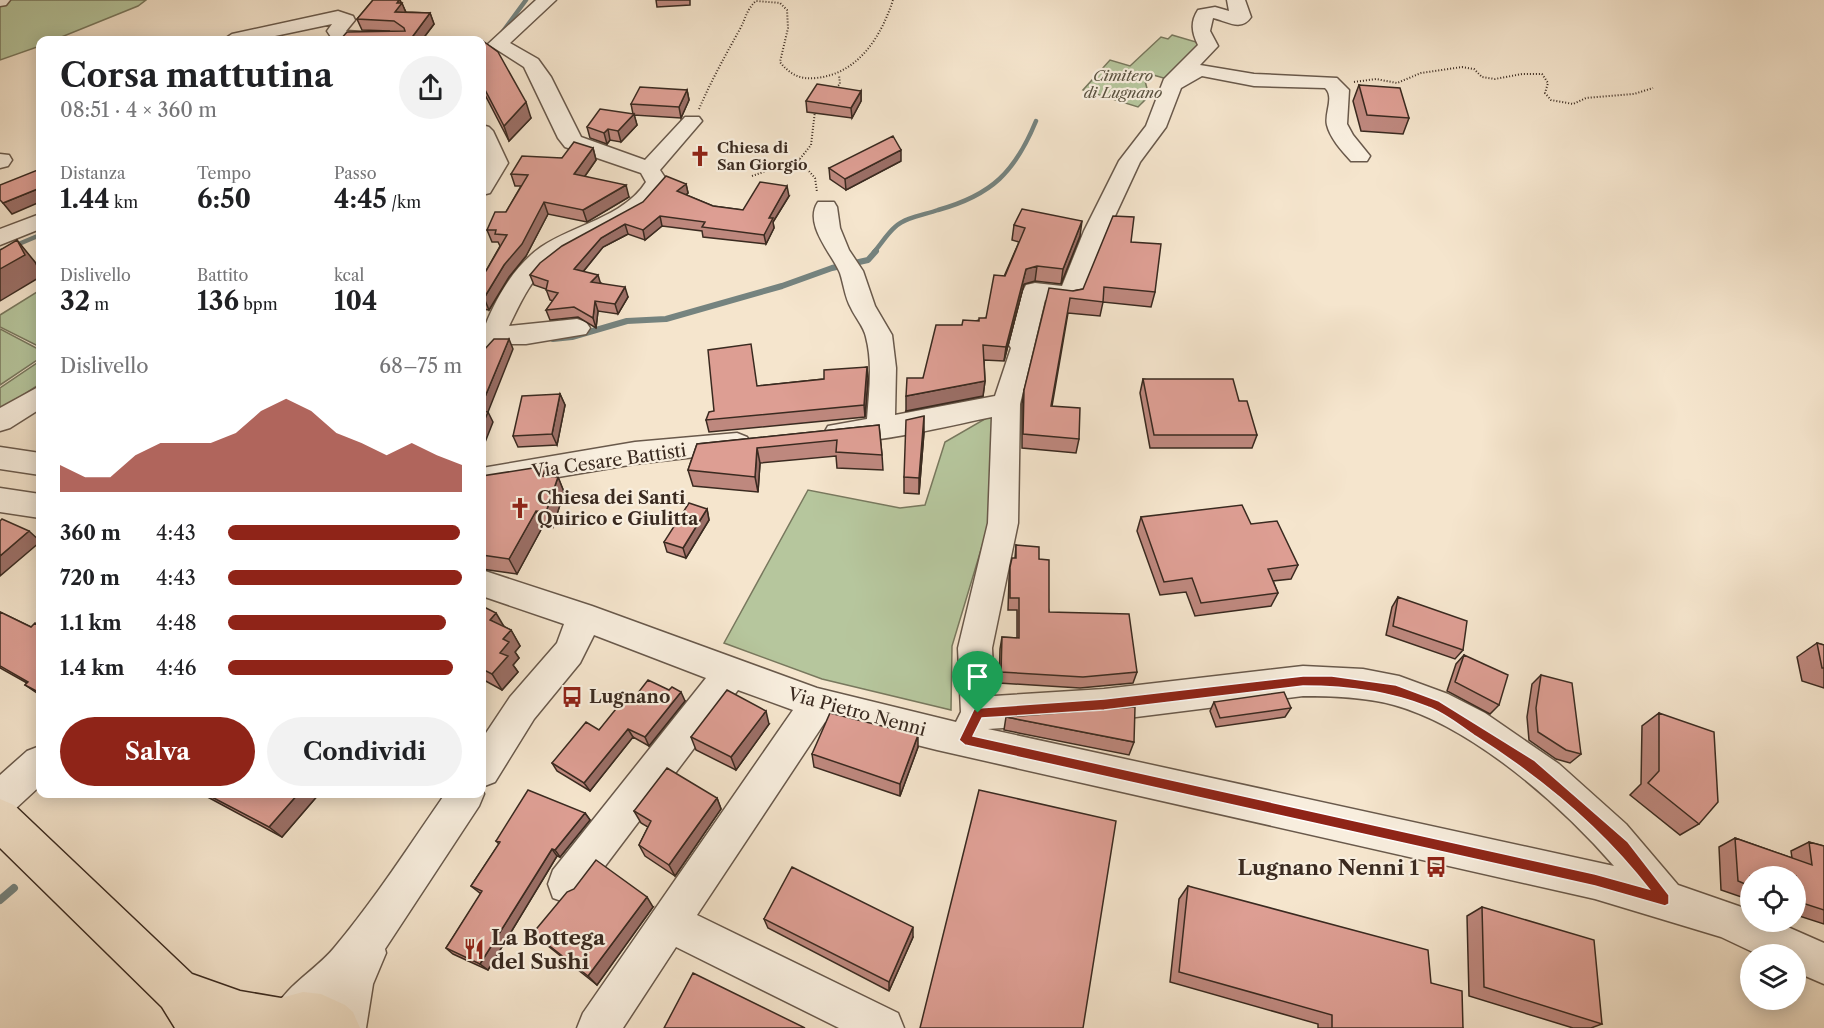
<!DOCTYPE html>
<html lang="it">
<meta charset="utf-8">
<style>
:root{--surface:#fff;--page:#f2f2f2;--text:#202124;--muted:#757577;--accent:#8f2418}
body{margin:0;font-family:"Libre Caslon Text",serif;background:var(--page);color:var(--text);height:100vh;display:flex;flex-direction:column;font-size:22px;white-space:nowrap}
*{box-sizing:border-box;margin:0}
p{font-size:20px;color:var(--muted)}
.icon{flex:none;width:33px;height:33px;fill:none;stroke:currentColor;stroke-width:2;stroke-linecap:round;stroke-linejoin:round}
.map{position:relative;flex:1;overflow:hidden}
.panel{position:absolute;left:36px;top:36px;width:450px;height:762px;display:flex;flex-direction:column;background:var(--surface);border-radius:12px;box-shadow:0 3px 15px #0003}
.panel>*{flex:none}
.fabs{position:absolute;left:1740px;top:866px;display:grid;gap:12px}
.fabs a{display:grid;place-items:center;width:66px;height:66px;border-radius:50%;background:var(--surface);box-shadow:0 3px 15px #0003;font-size:30px}
.pin{position:absolute;display:grid;place-items:center;width:51px;height:51px;color:#fff;margin:-62px -26px;border-radius:50% 50% 50% 0;rotate:-45deg;box-shadow:0 0 6px #0007}
.pin .icon{rotate:45deg}
.round{display:grid;place-items:center;flex:none;width:63px;height:63px;border-radius:32px;background:var(--page)}
.headline{display:flex;align-items:center;justify-content:space-between;height:102px;padding:0 24px}
h1{font-size:33px;font-weight:700;line-height:45px}
.figures{display:grid;grid-template-columns:repeat(3,1fr);gap:9px;height:102px;padding:6px 24px}
.figures div{display:grid;align-content:center}
.figures b{font-size:26px;font-weight:700}
.figures small{font-size:16px;font-weight:400}
.figures p{font-size:16px}
.chart{height:168px;padding:12px 24px}
.chart p{display:flex;justify-content:space-between}
.chart svg{width:100%;height:108px;margin-top:6px;fill:var(--accent);opacity:.7}
.cta{display:flex;gap:12px;margin-top:auto;padding:12px 24px}
.cta a{flex:1;height:69px;border-radius:36px;background:var(--accent);color:#fff;font-size:24px;font-weight:700;line-height:69px;text-align:center}
.cta a+a{background:var(--page);color:var(--text)}
ul{padding:0 24px;list-style:none;font-size:20px}
li{display:grid;grid-template-columns:96px 72px 1fr;align-items:center;height:45px}
li i{height:15px;border-radius:8px;background:var(--accent)}
.map>svg:first-child{display:block}
</style>
<div class="map">
<svg width="1824" height="1028" viewBox="0 0 1824 1028">
<rect width="100%" height="100%" fill="#f5e5cd"/>
<filter id="stains"><feTurbulence type="fractalNoise" baseFrequency=".00333" numOctaves="4"/><feColorMatrix values="0 0 0 0 .2 0 0 0 0 .09 0 0 0 0 .02 0 0 0 .5 -.17"/></filter>
<radialGradient id="worn" r=".72"><stop offset=".6" stop-color="#630" stop-opacity="0"/><stop offset="1" stop-color="#630" stop-opacity=".3"/></radialGradient>
<path fill="#b6c69d" stroke="#78785e" stroke-width="1.5" d="M0,0H146L138,6L54,40H40V46L0,60Z
M1172,35L1203,44L1167,79L1146,73L1144,77L1149,96L1138,107L1083,90L1110,60L1130,66L1161,37L1168,39Z
M40,290V347L0,327V315Z
M0,329L40,350V358L0,385Z
M40,361V384L0,410V388Z
M990,416L996,417L989,523L952,646L951,710L822,679L724,643L808,490L900,508L925,505L945,442Z"/>
<g fill="none" stroke-linecap="round" stroke-linejoin="round">
<path stroke="#75837f" stroke-width="4.5" d="M501,34L526,0
M0,252L40,235
M874,252C881,244 887,234 895,227C906,217 924,215 938,210C992,195 1015,172 1036,121"/>
<path stroke="#75837f" stroke-width="6" d="M0,252L3,251
M553,339L572,337L627,321L666,319L782,286L832,268L868,260L876,251"/>
<path stroke="#75837f" stroke-width="8" d="M0,900L14,888"/>
<defs>
<path id="minor" d="M0,0H10L6,5L0,6Z
M536,0H556L510,43L538,59L551,77L581,137L645,160L685,117H699L702,121L660,170L668,182C642,227 587,233 549,265C530,280 520,304 509,326L577,319L586,322L590,328L586,334L526,344H500L491,358L482,361C479,337 486,321 497,300C508,280 521,261 541,247C573,225 624,217 646,182L641,173L565,147L558,138L524,67L488,44Z
M1227,0H1245L1251,17C1241,32 1227,21 1213,18L1210,31L1218,46L1200,65L1254,74L1337,78L1349,90L1347,124L1353,135L1370,156L1367,161H1351C1342,151 1330,138 1327,125C1324,113 1335,97 1325,88L1254,86L1202,76L1181,88L1166,127L1140,162L1108,231L1080,301L1071,303L1045,300L1020,404L1018,523L992,648L994,696L1104,689L1303,666L1363,669L1399,676L1448,694L1485,713L1559,764L1626,824L1678,885L1750,910V921H1774L1824,943V984L1796,972V954H1757L1721,937L1595,899L937,750L825,722L697,915L898,1013L904,1028H839L676,947L623,1028H577L583,1013L793,710L738,690L581,898L567,903L553,898L548,884L553,870L706,678L594,635L580,663L534,719L495,782L482,787V739L510,697L557,643L564,624L482,596V570L592,606L817,688L956,722L961,712L958,648L988,523L992,417C956,424 858,449 828,440L824,433L828,426L867,419C869,392 873,363 866,337C864,327 855,317 851,308C845,298 844,285 840,273C832,254 803,224 818,202H834L837,207L840,228L849,250L863,271L875,306L892,335L896,368L895,415L995,396L1011,348L1009,345L1023,291L1026,285L1035,283L1062,286L1084,231L1119,161L1146,126L1164,79L1198,45C1192,33 1190,22 1198,10L1215,7L1229,11ZM1303,696C1333,696 1365,697 1394,705C1473,727 1561,805 1614,866L988,729L1104,721Z
M338,11L353,16L355,20L346,31L398,34L407,40H333L327,31L332,24L256,40H223L232,34Z
M482,125L489,127L493,131L508,163L490,193L482,195V171L486,163L482,153Z
M0,154L9,155L12,160L8,166L0,168Z
M40,214V229L0,245V229Z
M40,386V409L10,428L0,431V408Z
M737,433L747,437L751,444L747,451L635,464L482,490V468L635,442Z
M0,447L40,453V475L0,469Z
M0,488L40,494V518L0,512Z
M40,746V786L13,811L0,817V775L27,751Z
M482,788L484,794L479,806L385,949L386,953L373,984L366,1028H324L327,1012L310,1028H278L272,1015C284,986 315,971 334,948C375,899 409,846 445,794H482Z"/>
<path id="major" d="M0,799L14,805L192,974L240,991L281,998L303,992L321,994L345,1005L353,1012L360,1028H175L162,1007L0,848Z"/>
</defs>
<use href="#minor" stroke="#69594b" stroke-width="3"/>
<use href="#major" stroke="#3a2a20" stroke-width="3"/>
<path stroke="#3a2a20" stroke-width="2" stroke-dasharray="1 2" stroke-linecap="butt" d="M1354,82L1376,79L1397,83L1421,73L1462,67L1474,69L1482,77L1495,79L1522,74H1542L1548,83L1545,93L1551,100L1573,104L1586,98L1634,94L1653,88
M834,90L840,84L839,75
M699,109C711,81 725,56 740,29C746,18 746,10 756,1L780,3L787,10L788,28L780,62C789,74 801,80 816,78C858,74 881,37 893,0
M799,160L815,178L817,192
M752,176L799,160L811,145L815,111"/>
<use href="#minor" fill="#f8eede" fill-rule="evenodd"/>
<use href="#major" fill="#f5e5cd" fill-rule="evenodd"/>
</g>
<path fill="#be887e" stroke="#3a2a20" stroke-width="1.5" d="M373,0H400L406,12L430,13L434,24L422,40H340L390,31L362,30L357,19Z
M656,0H690V5L657,7Z
M482,41L531,118L509,141L482,89Z
M1359,85L1409,118L1403,134L1361,131L1353,101Z
M687,90L689,100L681,118L634,115L637,125L621,142L610,140L607,144L590,138L587,127L633,114L631,104Z
M861,91V101L852,118L807,112L806,101Z
M593,148L596,160L585,176L629,197L587,222L548,214L526,256L509,277L489,310L482,309V271H486L500,246L498,242H492L487,230L506,212L521,186H515L511,174Z
M901,161L846,190L830,179L829,168Z
M686,184L688,193L686,195L713,206L743,210L789,196L773,222L774,228L766,244L703,237L702,231L662,226L645,240L628,234L603,247L583,272L601,283L628,297L618,314L598,311L596,328L578,317L550,320L546,310L553,301L550,300L546,289L534,285L530,275Z
M1014,225L1080,236L1061,284L1035,281L1024,284L1004,361L984,360L985,381L983,396L906,411L923,378L962,325L986,318L1019,242L1012,240Z
M1131,242L1155,292L1151,307L1103,302L1100,316L1068,313L1052,406L1079,439L1076,453L1022,448V404L1024,390L1073,291L1083,289Z
M867,367L868,379L865,417L709,432L706,420L714,411L758,386L824,379Z
M1143,379L1239,401L1257,435L1252,448H1150L1140,393Z
M560,394L565,405L557,445L518,447L513,436Z
M879,425L882,455L883,470L837,468L836,456L760,463L758,492L693,486L688,470L697,444Z
M924,432L919,494L904,493V477Z
M482,476L558,477L564,492L553,527L543,526L517,574L482,569Z
M707,509L709,520L686,558L667,552L664,542Z
M1141,517L1251,524L1298,565L1291,579L1273,581L1278,593L1271,606L1195,616L1186,592L1160,595L1137,531Z
M1016,545L1039,559L1049,612L1137,672L1133,683L1080,688L999,683L1000,649L1002,637L1017,638V610H1008L1009,579L1010,567L1015,558Z
M1398,597L1463,650L1455,659L1386,635L1392,607Z
M482,606L505,627L511,630L520,646L515,652L519,658L513,665L518,672L502,690L482,679Z
M0,612L31,627L40,626V695L25,685L27,683L0,668Z
M1817,643L1824,645V688L1802,681L1797,657Z
M1464,655L1499,705L1490,714L1447,691L1456,664Z
M1541,675L1581,754L1570,763L1556,759L1529,740L1527,717L1532,684Z
M634,698L685,701L649,746L633,737L590,791L557,771L552,763L599,730Z
M1214,702L1291,708L1285,717L1216,727L1210,711Z
M1659,713L1699,824L1680,835L1630,795L1641,784L1642,726Z
M1006,717L1134,742L1129,755L1004,730Z
M769,724L736,770L696,750L691,737Z
M918,747L900,796L814,767L812,754Z
M202,794H319L282,837Z
M717,798L721,809L675,876L645,856L639,845L648,827L641,823L634,811Z
M585,813L590,820L560,857L557,856L488,970L453,954L446,948L481,894L471,886L499,844L496,841Z
M1735,838L1792,858L1791,851L1809,842L1824,846V924L1796,915V876H1750V900L1721,890L1719,847Z
M1188,886L1431,983L1463,1028H1318V1024L1170,982L1179,899Z
M653,907L597,985L543,942L533,933Z
M1482,907L1602,1024L1591,1028H1573L1469,996L1467,916Z
M764,919L913,937L889,991L768,928Z"/>
<path fill="#9b6f67" stroke="#3a2a20" stroke-width="1.5" d="M399,0H400L401,4L402,3L406,13L395,12L397,3Z
M430,13L434,24L422,40H410Z
M687,90L689,100L681,118L679,107Z
M861,91V101L852,118L851,108Z
M526,102L531,118L509,141L504,126Z
M634,114L637,125L621,142L618,131Z
M608,129L610,140L607,144L604,133Z
M593,148L596,160L578,186L574,174Z
M901,150V161L846,190L845,179Z
M686,184L688,193L679,200L677,191Z
M626,185L629,197L587,222L583,210Z
M787,186L789,196L773,222L774,228L766,244L764,235L769,218Z
M40,188V202L12,214L3,203Z
M544,202L548,214L526,256L509,277L489,310L484,298L504,265Z
M660,216L662,226L645,240L643,230Z
M1082,221L1080,236L1061,284L1063,269Z
M625,224L628,234L603,247L577,279L574,269L601,238Z
M17,240L35,262L40,272V277L0,301V269Z
M1037,266L1035,281L1024,284L1004,361L1006,347L1026,269Z
M598,275L601,285L591,282Z
M625,287L628,297L618,314L615,304Z
M595,301L598,311L596,328L593,318Z
M509,339L513,349L488,412L493,422L482,450V404Z
M867,367L868,379L865,417L864,405Z
M985,381L983,396L906,411V396Z
M560,394L565,405L557,445L552,434Z
M924,416V432L919,494V478Z
M757,448L760,463L758,492L755,477Z
M546,466L553,482L543,476Z
M558,477L564,492L553,527L546,512Z
M707,509L709,520L686,558L683,548Z
M536,511L543,526L517,574L509,559Z
M29,531L40,541V542L0,576V556Z
M496,613L506,630L490,620Z
M511,630L520,646L515,652L519,658L513,665L518,672L502,690L492,674L500,653L503,639Z
M681,692L685,701L649,746L645,737Z
M766,711L769,724L736,770L731,757Z
M628,729L633,737L590,791L584,783Z
M918,735V747L900,796V784Z
M298,794H319L282,837L269,827Z
M717,798L721,809L675,876L669,865Z
M585,813L590,820L560,857L555,850Z
M552,849L557,856L488,970L480,964Z
M647,897L653,907L597,985L588,976Z
M913,927V937L889,991V982Z"/>
<path fill="#dd9e93" stroke="#3a2a20" stroke-width="1.5" d="M373,0H399L397,3H402L395,12L430,13L410,40H340L347,32L405,31L404,28L394,21L357,19Z
M483,41L498,52L526,102L504,126L482,84V41Z
M817,84L861,91L851,108L806,101Z
M1359,85L1400,88L1409,118L1367,115Z
M640,87L687,90L679,107L631,104Z
M600,109L634,114L618,131L608,129L604,133L587,127Z
M893,136L901,150L845,179L829,168Z
M574,142L593,148L574,174L626,185L583,210L544,202L522,244L504,265L484,298H482V271H486L507,235L495,234L496,230H487L495,212H506L528,175L511,174L522,156L562,158Z
M40,169V188L3,203L0,200V185Z
M666,176L686,184L677,191L713,206L743,210L760,182L787,186L769,218H773L764,235L702,227L705,222L660,216L643,230L625,224L601,238L574,269L598,275L591,282L625,287L615,304L595,301L593,318L574,307L546,310L558,293L546,290L548,281L530,275L540,263L562,246L643,202Z
M1022,209L1082,221L1063,269L1037,266L1026,269L1006,347L983,345L985,381L906,396L907,378H923L936,325H962L963,320L979,321V318H986L994,275L1005,276L1025,228L1014,225Z
M1113,216L1134,217L1131,242L1161,244L1155,292L1104,287L1103,302L1070,298L1051,406L1080,408L1079,439L1023,434L1024,390L1049,288L1073,291L1083,289Z
M17,240L25,255L0,269V250Z
M494,339H509L482,404V355L484,350Z
M751,344L757,386L824,379V370L867,367L864,405L706,420L709,412L714,411L708,350Z
M1143,379H1233L1239,401H1247L1257,435H1154Z
M560,394L552,434L513,436L522,396Z
M482,411L488,412L482,426Z
M924,416L919,478L904,477L906,420Z
M879,425L882,455L836,452L837,440L757,448L755,477L688,470L697,444Z
M546,466L543,476L558,477L546,512L536,511L509,559L482,555V476Z
M689,503L707,509L683,548L664,542Z
M1242,505L1251,524L1277,521L1298,565L1268,569L1278,593L1201,603L1192,578L1164,582L1141,517Z
M2,519L29,531L0,556V521Z
M1016,545L1039,547V559L1049,560V612L1129,614L1137,672L1083,677L1001,672L1002,637L1019,638V598H1010V567L1012,558H1016Z
M1398,597L1467,621L1463,650L1393,626Z
M482,606L496,613L490,620L511,630L503,639L509,642L500,653L508,656L492,674L482,669Z
M0,612L31,627L35,623L40,626V693L25,685L28,682L0,666Z
M1817,643L1824,645V668H1822Z
M1464,655L1508,675L1499,705L1455,682Z
M1541,675L1572,683L1581,754L1566,750L1538,732L1536,708Z
M648,680L669,690L672,687L681,692L645,737L628,729L584,783L552,763L586,722L599,730L628,694L634,698Z
M727,690L766,711L731,757L691,737Z
M1284,692L1291,708L1220,718L1214,702Z
M1135,707L1134,742L1006,717Z
M830,713L918,735L900,784L812,754Z
M1659,713L1714,732L1718,802L1699,824L1648,783L1659,771Z
M667,768L717,798L669,865L639,845L651,821L634,811Z
M528,790L585,813L555,850L552,849L480,964L446,948L482,891L471,886L500,842L496,841Z
M979,790L1116,821L1083,1028H920Z
M206,794H298L269,827Z
M1735,838L1812,865L1809,842L1824,846V910L1796,901V876H1750V886L1738,881Z
M596,860L647,897L588,976L533,933L567,892L574,889Z
M792,867L913,927L889,982L764,919Z
M1188,886L1428,950L1431,983L1462,991L1463,1028H1332V1015L1179,972Z
M1482,907L1594,940L1602,1024L1484,987Z
M693,973L805,1028H664Z"/>
<path fill="#8f2418" stroke="#fff" stroke-width="1.5" fill-rule="evenodd" d="M1303,676H1332L1396,685L1439,701L1534,760L1628,842L1669,895V904L1665,906L1595,886L965,745L959,740L974,709L978,708L1104,699ZM1303,686C1346,686 1389,691 1428,707C1445,713 1460,726 1475,736C1540,777 1601,827 1649,889L1595,874L973,736L982,718L1104,710Z"/>
<defs>
<symbol id="church-bare" viewBox="-9 -9 18 18"><path d="M-1.2-6h2.4v3.5h3.3v2.4h-3.3V6h-2.4V-.1h-3.3v-2.4h3.3Z" fill="#8f2418" stroke="#f8eede" stroke-width="2.5" paint-order="stroke"/></symbol>
<symbol id="bus-bare" viewBox="-9 -9 18 18"><path d="M-5-6H5V4H4V6H2V4H-2V6H-4V4H-5ZM-3.5-4V0h7V-4ZM-3.5 1.2v1.5H-2V1.2ZM2 1.2v1.5H3.5V1.2Z" fill="#8f2418" stroke="#f8eede" stroke-width="2.5" paint-order="stroke"/></symbol>
<symbol id="restaurant-bare" viewBox="-9 -9 18 18"><path d="M-5-6h1v4h1v-4h1v4h1v-4h1v5L-1.5 .5V6h-2V.5L-5-1ZM5-6V6H3V1.5H1.5Q1.5-4 5-6Z" fill="#8f2418" stroke="#f8eede" stroke-width="2.5" paint-order="stroke"/></symbol>
</defs>
<g fill-rule="evenodd">
<use href="#church-bare" x="685" y="141" width="30" height="30"/>
<use href="#church-bare" x="505" y="493" width="30" height="30"/>
<use href="#bus-bare" x="557" y="682" width="30" height="30"/>
<use href="#bus-bare" x="1421" y="852" width="30" height="30"/>
<use href="#restaurant-bare" x="459" y="934" width="30" height="30"/>
</g>
<g text-anchor="middle" dominant-baseline="central" stroke-width="4.5" stroke-linejoin="round" paint-order="stroke">
<g font-size="15" font-style="italic" fill="#59513f" stroke="#f8eede">
<text x="1123" y="75">Cimitero<tspan x="1123" dy="17">di Lugnano</tspan></text>
</g>
<g font-size="15" font-weight="bold" fill="#3a2a20" stroke="#f8eede" text-anchor="start">
<text x="717" y="147">Chiesa di<tspan x="717" dy="17">San Giorgio</tspan></text>
</g>
<g font-size="18" fill="#3a2a20" stroke="#f8eede">
<text transform="translate(609 461) rotate(-8)">Via Cesare Battisti</text>
<text transform="translate(857 712) rotate(15)">Via Pietro Nenni</text>
</g>
<g font-size="18" font-weight="bold" fill="#3a2a20" stroke="#f8eede" text-anchor="start">
<text x="537" y="498">Chiesa dei Santi<tspan x="537" dy="21">Quirico e Giulitta</tspan></text>
<text x="589" y="697">Lugnano</text>
</g>
<g font-size="21" font-weight="bold" fill="#3a2a20" stroke="#f8eede" text-anchor="end">
<text x="1419" y="867">Lugnano Nenni 1</text>
<text x="491" y="937" text-anchor="start">La Bottega<tspan x="491" dy="24">del Sushi</tspan></text>
</g>
</g>
<rect width="100%" height="100%" filter="url(#stains)"/>
<rect width="100%" height="100%" fill="url(#worn)"/>
</svg>
<div class="fabs">
<a><svg class="icon" aria-label="locate" viewBox="0 0 24 24"><circle cx="12" cy="12" r="6"/><path d="M12 2v4M12 18v4M2 12h4M18 12h4"/></svg></a>
<a><svg class="icon" aria-label="layers" viewBox="0 0 24 24"><path d="M12 4l9 5-9 5-9-5zM3 14l9 5 9-5"/></svg></a>
</div>
<div class="pin" style="left:978px;top:713px;background:#1e9e55"><svg class="icon" aria-label="arrive" viewBox="0 0 24 24"><path d="M6 21V4h12l-3 4 3 4H6"/></svg></div>
<section class="panel">
<div class="headline"><div><h1>Corsa mattutina</h1><p>08:51 · 4 × 360 m</p></div><a class="round"><svg class="icon" aria-label="share" viewBox="0 0 24 24"><path d="M12 15V3M7 8l5-5 5 5M5 13v7h14v-7"/></svg></a></div>
<div class="figures">
<div><p>Distanza</p><b>1.44<small> km</small></b></div>
<div><p>Tempo</p><b>6:50</b></div>
<div><p>Passo</p><b>4:45<small> /km</small></b></div>
</div>
<div class="figures">
<div><p>Dislivello</p><b>32<small> m</small></b></div>
<div><p>Battito</p><b>136<small> bpm</small></b></div>
<div><p>kcal</p><b>104</b></div>
</div>
<div class="chart"><p><span>Dislivello</span>68–75 m</p>
<svg viewBox="0 0 160 44" preserveAspectRatio="none"><path d="M0 44V33L10 38L20 38L30 29L40 24L50 24L60 24L70 20L80 11L90 6L100 11L110 20L120 24L130 29L140 24L150 29L160 33V44z"/></svg>
</div>
<ul>
<li><b>360 m</b>4:43<i style="width:99%"></i></li>
<li><b>720 m</b>4:43<i style="width:100%"></i></li>
<li><b>1.1 km</b>4:48<i style="width:93%"></i></li>
<li><b>1.4 km</b>4:46<i style="width:96%"></i></li>
</ul>
<div class="cta"><a>Salva</a><a>Condividi</a></div>
</section>
</div>
